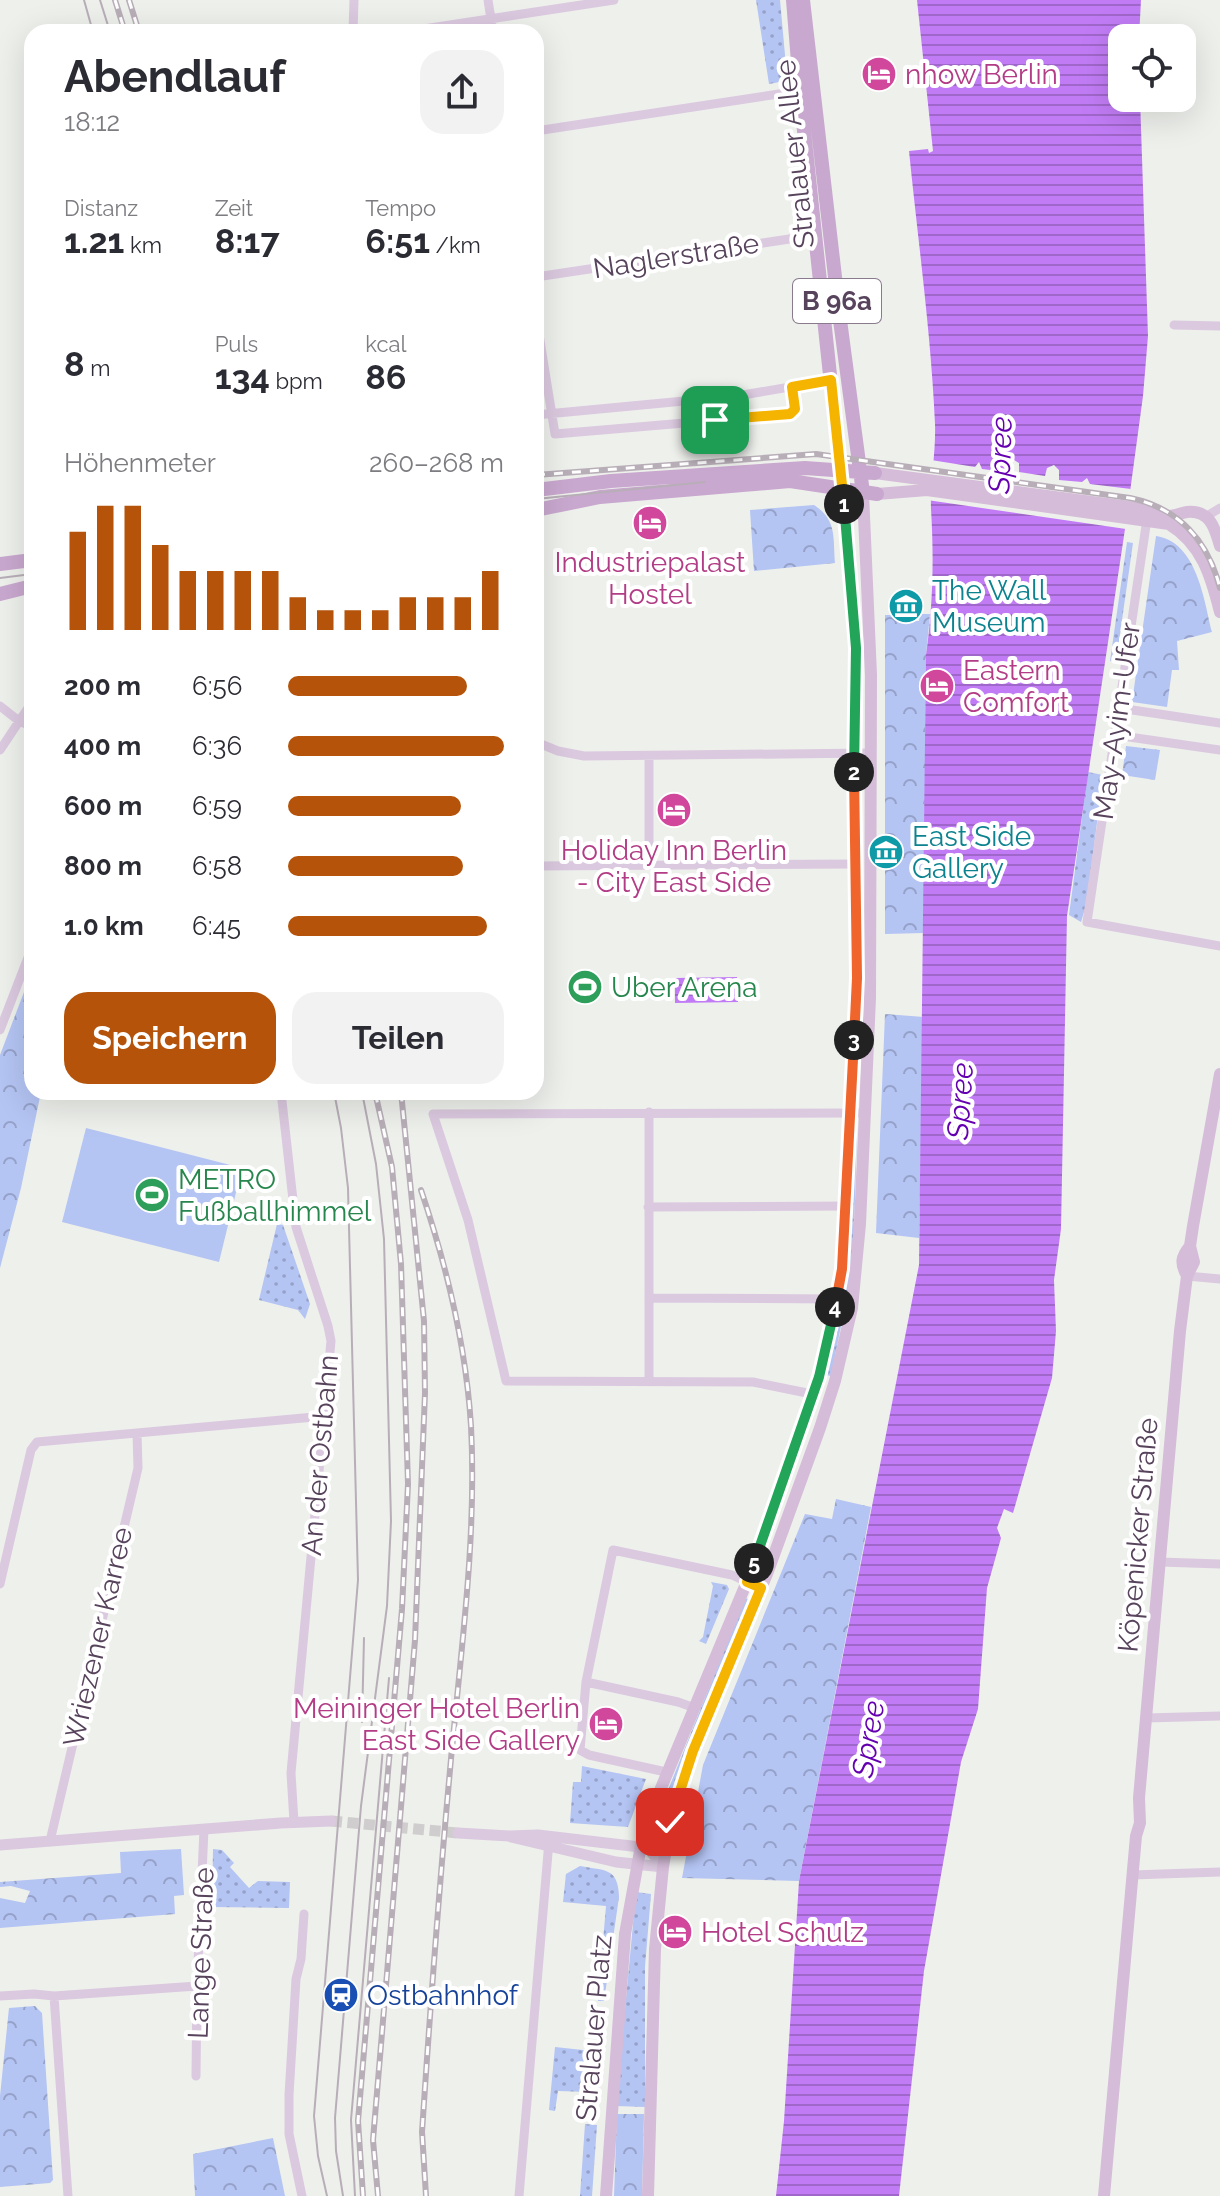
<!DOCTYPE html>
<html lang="de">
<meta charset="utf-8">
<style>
:root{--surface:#fff;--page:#f2f2f3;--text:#2b2b33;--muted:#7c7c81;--accent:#b45309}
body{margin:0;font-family:Raleway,sans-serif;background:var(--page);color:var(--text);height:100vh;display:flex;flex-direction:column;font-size:30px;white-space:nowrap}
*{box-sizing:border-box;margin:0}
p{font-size:26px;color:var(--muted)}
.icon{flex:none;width:44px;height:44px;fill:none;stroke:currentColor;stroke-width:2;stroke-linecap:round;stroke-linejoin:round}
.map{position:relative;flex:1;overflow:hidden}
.details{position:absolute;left:24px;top:24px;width:520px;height:1076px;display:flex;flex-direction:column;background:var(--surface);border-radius:24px;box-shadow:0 8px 32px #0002}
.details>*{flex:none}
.tools{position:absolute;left:1108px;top:24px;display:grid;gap:16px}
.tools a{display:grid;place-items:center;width:88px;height:88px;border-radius:16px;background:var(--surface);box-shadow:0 8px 32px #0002;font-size:40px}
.pin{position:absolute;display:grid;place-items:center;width:68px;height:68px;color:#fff;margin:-34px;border-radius:16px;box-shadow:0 4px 12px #0006}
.km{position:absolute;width:40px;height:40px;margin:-20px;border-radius:50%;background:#222;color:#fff;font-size:22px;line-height:40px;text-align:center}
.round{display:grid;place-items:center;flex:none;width:84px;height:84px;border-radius:24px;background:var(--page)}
.headline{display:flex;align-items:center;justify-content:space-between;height:136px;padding:0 40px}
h1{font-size:44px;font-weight:700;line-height:60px}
.stats{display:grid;grid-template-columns:repeat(3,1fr);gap:12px;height:136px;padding:8px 40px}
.stats div{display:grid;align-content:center}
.stats b{font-size:34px;font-weight:700}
.stats small{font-size:22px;font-weight:400}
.stats p{font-size:22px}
.chart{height:224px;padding:16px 40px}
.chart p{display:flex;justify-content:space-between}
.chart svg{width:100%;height:144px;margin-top:8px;stroke:var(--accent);stroke-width:6}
.cta{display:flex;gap:16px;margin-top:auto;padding:16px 40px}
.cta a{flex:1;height:92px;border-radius:24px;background:var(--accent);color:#fff;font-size:32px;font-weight:700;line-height:92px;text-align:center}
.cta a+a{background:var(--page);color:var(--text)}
ul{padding:0 40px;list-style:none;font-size:26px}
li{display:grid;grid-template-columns:128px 96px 1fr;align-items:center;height:60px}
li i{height:20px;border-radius:10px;background:var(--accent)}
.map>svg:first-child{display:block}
</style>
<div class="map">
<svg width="1220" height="2196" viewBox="0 0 1220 2196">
<defs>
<pattern id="grass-dots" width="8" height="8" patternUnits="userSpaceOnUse" patternTransform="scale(2)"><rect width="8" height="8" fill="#b4c4f3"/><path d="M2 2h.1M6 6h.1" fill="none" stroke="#95a1c8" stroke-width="1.8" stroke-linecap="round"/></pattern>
<pattern id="park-crowns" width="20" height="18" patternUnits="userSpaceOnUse" patternTransform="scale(2)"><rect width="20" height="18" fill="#b4c4f3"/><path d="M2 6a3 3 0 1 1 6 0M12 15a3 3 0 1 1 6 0" fill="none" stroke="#95a1c8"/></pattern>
<pattern id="water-rules" width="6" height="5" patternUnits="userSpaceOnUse" patternTransform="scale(2)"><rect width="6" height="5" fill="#c17cf5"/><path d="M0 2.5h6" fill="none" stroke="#a067ca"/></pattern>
</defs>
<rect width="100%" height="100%" fill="#eef0ec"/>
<path fill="url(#grass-dots)" d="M756,0H780L787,77L785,81L769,84Z
M1127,542L1133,543L1116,662L1110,661Z
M1088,772L1103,775L1087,902L1081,922L1069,915Z
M854,1132H857L853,1266L831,1376L826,1375C850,1295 850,1214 854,1132Z
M277,1224L283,1225L310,1304L305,1319L298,1310L259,1300Z
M711,1582L727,1585L729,1589L706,1644L699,1641L703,1637L713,1586Z
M745,1598L748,1599L664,1833L652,1830Z
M582,1766L646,1779L628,1827L570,1823L573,1782H581Z
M213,1849L222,1850L234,1863L230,1867L249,1888L258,1881L290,1882L289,1908L212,1907Z
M580,1866C605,1871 618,1867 619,1897L604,2001H598L606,1906L563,1902L566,1874Z
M636,1892L651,1894L645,1967V2107L616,2106Z
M555,2047L601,2052L597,2117L586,2116L588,2092L558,2091L555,2111L549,2110Z
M585,2124L597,2125L592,2196H580Z"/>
<path fill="url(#park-crowns)" d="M814,505C837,520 833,537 835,563L754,571L750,510Z
M1156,536C1197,542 1204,600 1212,632L1177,641L1179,670H1172L1167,707L1132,702Z
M920,614H930L926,655L924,933L885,934V615H900V621H919Z
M1126,746L1160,750L1155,780L1122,775Z
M32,971V1092H41L21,1188L0,1268V1055Z
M885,1014L924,1017L919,1238L876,1233Z
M836,1499L871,1507L799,1881L682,1878L703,1765L805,1514L832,1519Z
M181,1849L184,1895L174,1896L175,1914L0,1928V1898L25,1903L30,1891L11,1886L0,1887V1882L121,1873L120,1852Z
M35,2006L42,2013L53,2180L50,2183L0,2187V2096L9,2008Z
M617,2114H644L642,2196H614Z
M273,2138L285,2196H195L193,2154Z"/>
<path fill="#b4c4f3" d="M86,1128L242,1168L219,1262L62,1222Z"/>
<path fill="url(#water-rules)" d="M917,0H1141L1139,38H1122V98H1140L1148,336L1143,396L1125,529L1067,916L1061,1229L1054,1280L1056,1331L1052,1378L1013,1513L1004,1509L997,1528L1001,1538L987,1588L978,1709L961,1762L924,1971L899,2196H776L784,2121L799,1881L919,1265L926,655C933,607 934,557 931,509C930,481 936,453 935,424C931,333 918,241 909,151L928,149L929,153L933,151Z
M737,977L738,1002L675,1003V978Z"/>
<path fill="#eef0ec" d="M931,460L975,467L979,462L982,469L1006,472L1009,462L1014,460L1019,463V472L1045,476L1047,468L1054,465L1059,470V480L1082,482L1087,478L1090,484L1131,489L1126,529L927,500Z"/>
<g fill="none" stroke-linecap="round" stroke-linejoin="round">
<path stroke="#d0cdcf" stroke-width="11" stroke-dasharray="11 5.5" stroke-linecap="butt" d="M331,1821L458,1833"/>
<path stroke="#dbc9df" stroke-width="9" d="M488,0L493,32
M353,32L354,0
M404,32L614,0
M536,131L805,90
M536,277L816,235
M536,316L555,434L790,414L795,409L792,387
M1174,325L1220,326
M536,415L737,396L831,380
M1207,516L1220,508
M1147,519L1087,922L1220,946
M0,706L19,721L32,727
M1119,708L1220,723
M1115,735L1220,750
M536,742L558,751L584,756L870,753
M0,750L32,702
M649,756V864
M536,866L856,864
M0,1030L32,947
M281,1092L296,1227L328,1326L331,1341L291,1773L294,1822
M649,1112V1381
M648,1207L846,1206
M1187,1276L1220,1279
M649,1298L837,1299
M812,1394L753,1382L506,1381L468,1220L433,1114L866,1113
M1160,1562L1220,1564
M0,1584L31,1450L37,1442L325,1416
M586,1682L580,1750L589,1755L666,1772
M695,1708L678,1702L586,1682L613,1550L732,1575L747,1582
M1146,1718L1220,1716
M50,1841L138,1468L137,1433
M1132,1875L1220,1872
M0,1996L34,1994L54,1996L197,1986
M54,1996L68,2196
M196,2076L197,1986L204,1829
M302,2196L289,2134V2095L296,1979L301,1959L304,1914
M519,2196L549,1841"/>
<path stroke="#dbc9df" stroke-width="11" d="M458,1833L509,1836L538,1835L640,1847L649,1849L663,1867
M511,1837L616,1862L663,1867
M0,1845L281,1823L331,1821"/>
<path stroke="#d5bcd8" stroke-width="12" d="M875,473L1129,507C1142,509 1155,516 1168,516C1174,516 1181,513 1187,512C1210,510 1215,528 1220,546
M877,494L927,490L1169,524C1202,544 1211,576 1220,612
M1187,1276C1180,1263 1181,1257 1190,1246
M606,2196L625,1934L644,1829L753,1567L821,1371L842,1269L856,988L854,831L856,648L850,554L840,469
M648,2196L655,1949L663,1867L672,1813L693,1751L767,1574L820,1428L835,1381L852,1308L860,1224L870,998L871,675L863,493
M1104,2196L1136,1836L1140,1823L1139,1798L1180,1331L1187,1276L1194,1262L1190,1246L1193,1226L1220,1074"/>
<path stroke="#c9a8cf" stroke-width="14" d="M793,0L802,112L840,469
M803,0L840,320L863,493
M536,490L611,481L805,468L875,473
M536,510L600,497L790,481L877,494
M0,564L32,560
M0,594L32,586"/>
<path stroke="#b8aeb8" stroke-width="2" d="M84,0L93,32
M100,0L110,32
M536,499L705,482
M0,578L32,574
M362,1722L364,1638
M327,2196L318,2156L314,2116L358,1580L348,1188L341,1128L334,1092
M343,2196L336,2151L335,2118L361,1806L387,1606L391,1521L384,1239L376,1164L362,1092
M355,2196L351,2120L389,1678"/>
<defs>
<path id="rail" d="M115,0L125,32
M129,0L139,32
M536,475L816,454L1130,498C1179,508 1208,541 1220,588
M421,1190C447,1267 466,1345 471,1426C477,1541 460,1656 450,1770C439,1890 430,2011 422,2132L426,2196
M363,2196L358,2121L402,1609L408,1484L401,1264L392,1167L375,1092
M378,2196L373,2140L415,1640L425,1393L424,1321L401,1092"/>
</defs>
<use href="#rail" stroke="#b8aeb8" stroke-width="6"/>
<use href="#rail" stroke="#fff" stroke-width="3" stroke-dasharray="9" stroke-linecap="butt"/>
</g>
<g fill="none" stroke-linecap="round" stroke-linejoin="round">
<defs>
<path id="split-1" d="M715,420L790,414L795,409L792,387L831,380L844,504"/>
<path id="split-2" d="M844,504L856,648L854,772"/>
<path id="split-3" d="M854,1040L857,978L854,772"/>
<path id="split-4" d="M835,1307L842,1269L854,1040"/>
<path id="split-5" d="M754,1563L819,1377L835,1307"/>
<path id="split-6" d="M670,1822L693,1751L761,1588L747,1582L754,1563"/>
</defs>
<use href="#split-1" stroke="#fff" stroke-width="16"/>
<use href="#split-2" stroke="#fff" stroke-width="16"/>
<use href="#split-3" stroke="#fff" stroke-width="16"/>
<use href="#split-4" stroke="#fff" stroke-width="16"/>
<use href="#split-5" stroke="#fff" stroke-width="16"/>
<use href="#split-6" stroke="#fff" stroke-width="16"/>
<use href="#split-1" stroke="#f5b400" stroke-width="10"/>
<use href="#split-2" stroke="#22a559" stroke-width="10"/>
<use href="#split-3" stroke="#f0652b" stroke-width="10"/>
<use href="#split-4" stroke="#f0652b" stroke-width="10"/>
<use href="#split-5" stroke="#22a559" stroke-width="10"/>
<use href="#split-6" stroke="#f5b400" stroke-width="10"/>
</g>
<defs>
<symbol id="hotel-disc" viewBox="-11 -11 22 22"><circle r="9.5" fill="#d1479c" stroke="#fff"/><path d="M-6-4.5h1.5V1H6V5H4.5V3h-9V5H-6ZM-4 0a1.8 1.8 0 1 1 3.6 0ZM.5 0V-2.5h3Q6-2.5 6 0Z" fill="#fff"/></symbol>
<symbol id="museum-disc" viewBox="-11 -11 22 22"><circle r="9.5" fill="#0f9aa8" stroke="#fff"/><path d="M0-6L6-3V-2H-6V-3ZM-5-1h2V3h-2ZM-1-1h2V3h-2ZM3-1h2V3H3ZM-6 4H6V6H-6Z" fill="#fff"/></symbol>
<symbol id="stadium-disc" viewBox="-11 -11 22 22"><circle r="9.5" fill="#2e9e5b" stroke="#fff"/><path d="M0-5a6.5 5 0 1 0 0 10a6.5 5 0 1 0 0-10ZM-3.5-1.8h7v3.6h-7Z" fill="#fff"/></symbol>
<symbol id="station-disc" viewBox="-11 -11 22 22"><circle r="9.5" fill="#1a4fb4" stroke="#fff"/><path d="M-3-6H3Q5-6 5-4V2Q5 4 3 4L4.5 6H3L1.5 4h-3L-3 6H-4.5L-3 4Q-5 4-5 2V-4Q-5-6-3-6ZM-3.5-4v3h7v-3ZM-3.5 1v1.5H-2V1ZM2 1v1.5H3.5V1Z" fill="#fff"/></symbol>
</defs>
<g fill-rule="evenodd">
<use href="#hotel-disc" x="859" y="54" width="40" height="40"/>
<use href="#hotel-disc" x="630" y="503" width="40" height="40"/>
<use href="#museum-disc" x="886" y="586" width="40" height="40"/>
<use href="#hotel-disc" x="917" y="666" width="40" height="40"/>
<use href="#hotel-disc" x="654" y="790" width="40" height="40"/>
<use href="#museum-disc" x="866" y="832" width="40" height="40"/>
<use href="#stadium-disc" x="565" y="967" width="40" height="40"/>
<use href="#stadium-disc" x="132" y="1175" width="40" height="40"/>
<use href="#hotel-disc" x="586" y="1704" width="40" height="40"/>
<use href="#hotel-disc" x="655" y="1912" width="40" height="40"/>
<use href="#station-disc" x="321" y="1975" width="40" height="40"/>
</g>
<g text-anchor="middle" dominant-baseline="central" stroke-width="8" stroke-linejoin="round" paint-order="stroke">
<rect fill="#fff" stroke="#897b8d" stroke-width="2" x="793" y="279" width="88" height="44" rx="6"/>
<g font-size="26" font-weight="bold" fill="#57435c">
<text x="837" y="301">B 96a</text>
</g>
<g font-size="28" fill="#b23c85" stroke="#fff" text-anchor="start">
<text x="905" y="74">nhow Berlin</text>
<text x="650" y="562" text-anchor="middle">Industriepalast<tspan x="650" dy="32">Hostel</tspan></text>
<text x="963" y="670">Eastern<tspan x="963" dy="32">Comfort</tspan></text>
<text x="674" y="850" text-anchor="middle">Holiday Inn Berlin<tspan x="674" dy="32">- City East Side</tspan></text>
<text x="580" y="1708" text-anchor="end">Meininger Hotel Berlin<tspan x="580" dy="32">East Side Gallery</tspan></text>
<text x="701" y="1932">Hotel Schulz</text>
</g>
<g font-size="28" fill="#57435c" stroke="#fff">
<text transform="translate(795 154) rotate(-96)">Stralauer Allee</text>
<text transform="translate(676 256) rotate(-9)">Naglerstraße</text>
<text transform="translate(1117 721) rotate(-82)">May-Ayim-Ufer</text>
<text transform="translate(320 1455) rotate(-85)">An der Ostbahn</text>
<text transform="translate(1138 1535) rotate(-85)">Köpenicker Straße</text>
<text transform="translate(98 1637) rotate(-77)">Wriezener Karree</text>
<text transform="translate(201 1953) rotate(-88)">Lange Straße</text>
<text transform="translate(594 2028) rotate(-85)">Stralauer Platz</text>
</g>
<g font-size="28" fill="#0d838f" stroke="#fff" text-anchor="start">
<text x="932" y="590">The Wall<tspan x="932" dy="32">Museum</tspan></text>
<text x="912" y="836">East Side<tspan x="912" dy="32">Gallery</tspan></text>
</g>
<g font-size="28" fill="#27864d" stroke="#fff" text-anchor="start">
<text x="611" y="987">Uber Arena</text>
<text x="178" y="1179">METRO<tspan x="178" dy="32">Fußballhimmel</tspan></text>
</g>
<g font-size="28" fill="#164399" stroke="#fff" text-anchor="start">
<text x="367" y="1995">Ostbahnhof</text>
</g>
<g font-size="30" font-style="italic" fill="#6500b1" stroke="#fff">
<text transform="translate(1000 455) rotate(-88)">Spree</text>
<text transform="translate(960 1101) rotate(-86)">Spree</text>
<text transform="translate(868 1739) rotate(-81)">Spree</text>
</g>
</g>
</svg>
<div class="tools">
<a><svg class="icon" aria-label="locate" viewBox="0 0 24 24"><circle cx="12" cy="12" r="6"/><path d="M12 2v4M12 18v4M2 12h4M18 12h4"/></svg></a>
</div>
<div class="pin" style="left:715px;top:420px;background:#1e9e55"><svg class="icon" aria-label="arrive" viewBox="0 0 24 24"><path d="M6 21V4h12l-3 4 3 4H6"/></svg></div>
<div class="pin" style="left:670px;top:1822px;background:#d93025"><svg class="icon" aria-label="check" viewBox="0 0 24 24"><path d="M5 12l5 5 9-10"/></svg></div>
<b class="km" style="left:844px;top:504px">1</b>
<b class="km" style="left:854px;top:772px">2</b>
<b class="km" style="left:854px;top:1040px">3</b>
<b class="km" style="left:835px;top:1307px">4</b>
<b class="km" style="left:754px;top:1563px">5</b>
<section class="details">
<div class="headline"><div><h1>Abendlauf</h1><p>18:12</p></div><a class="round"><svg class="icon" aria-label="share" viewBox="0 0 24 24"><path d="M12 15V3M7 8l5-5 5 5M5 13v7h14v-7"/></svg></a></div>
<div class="stats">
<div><p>Distanz</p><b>1.21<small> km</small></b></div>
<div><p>Zeit</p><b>8:17</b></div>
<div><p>Tempo</p><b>6:51<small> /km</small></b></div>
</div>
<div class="stats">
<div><b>8<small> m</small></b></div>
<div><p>Puls</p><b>134<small> bpm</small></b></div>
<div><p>kcal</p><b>86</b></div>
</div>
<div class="chart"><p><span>Höhenmeter</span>260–268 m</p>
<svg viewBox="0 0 160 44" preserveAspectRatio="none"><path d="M5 44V14M15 44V6M25 44V6M35 44V18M45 44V26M55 44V26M65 44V26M75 44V26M85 44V34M95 44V38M105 44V38M115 44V38M125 44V34M135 44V34M145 44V34M155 44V26"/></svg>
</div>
<ul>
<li><b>200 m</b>6:56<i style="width:83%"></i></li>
<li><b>400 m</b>6:36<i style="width:100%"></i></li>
<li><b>600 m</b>6:59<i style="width:80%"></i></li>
<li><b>800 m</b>6:58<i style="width:81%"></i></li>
<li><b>1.0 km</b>6:45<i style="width:92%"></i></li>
</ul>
<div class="cta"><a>Speichern</a><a>Teilen</a></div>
</section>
</div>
